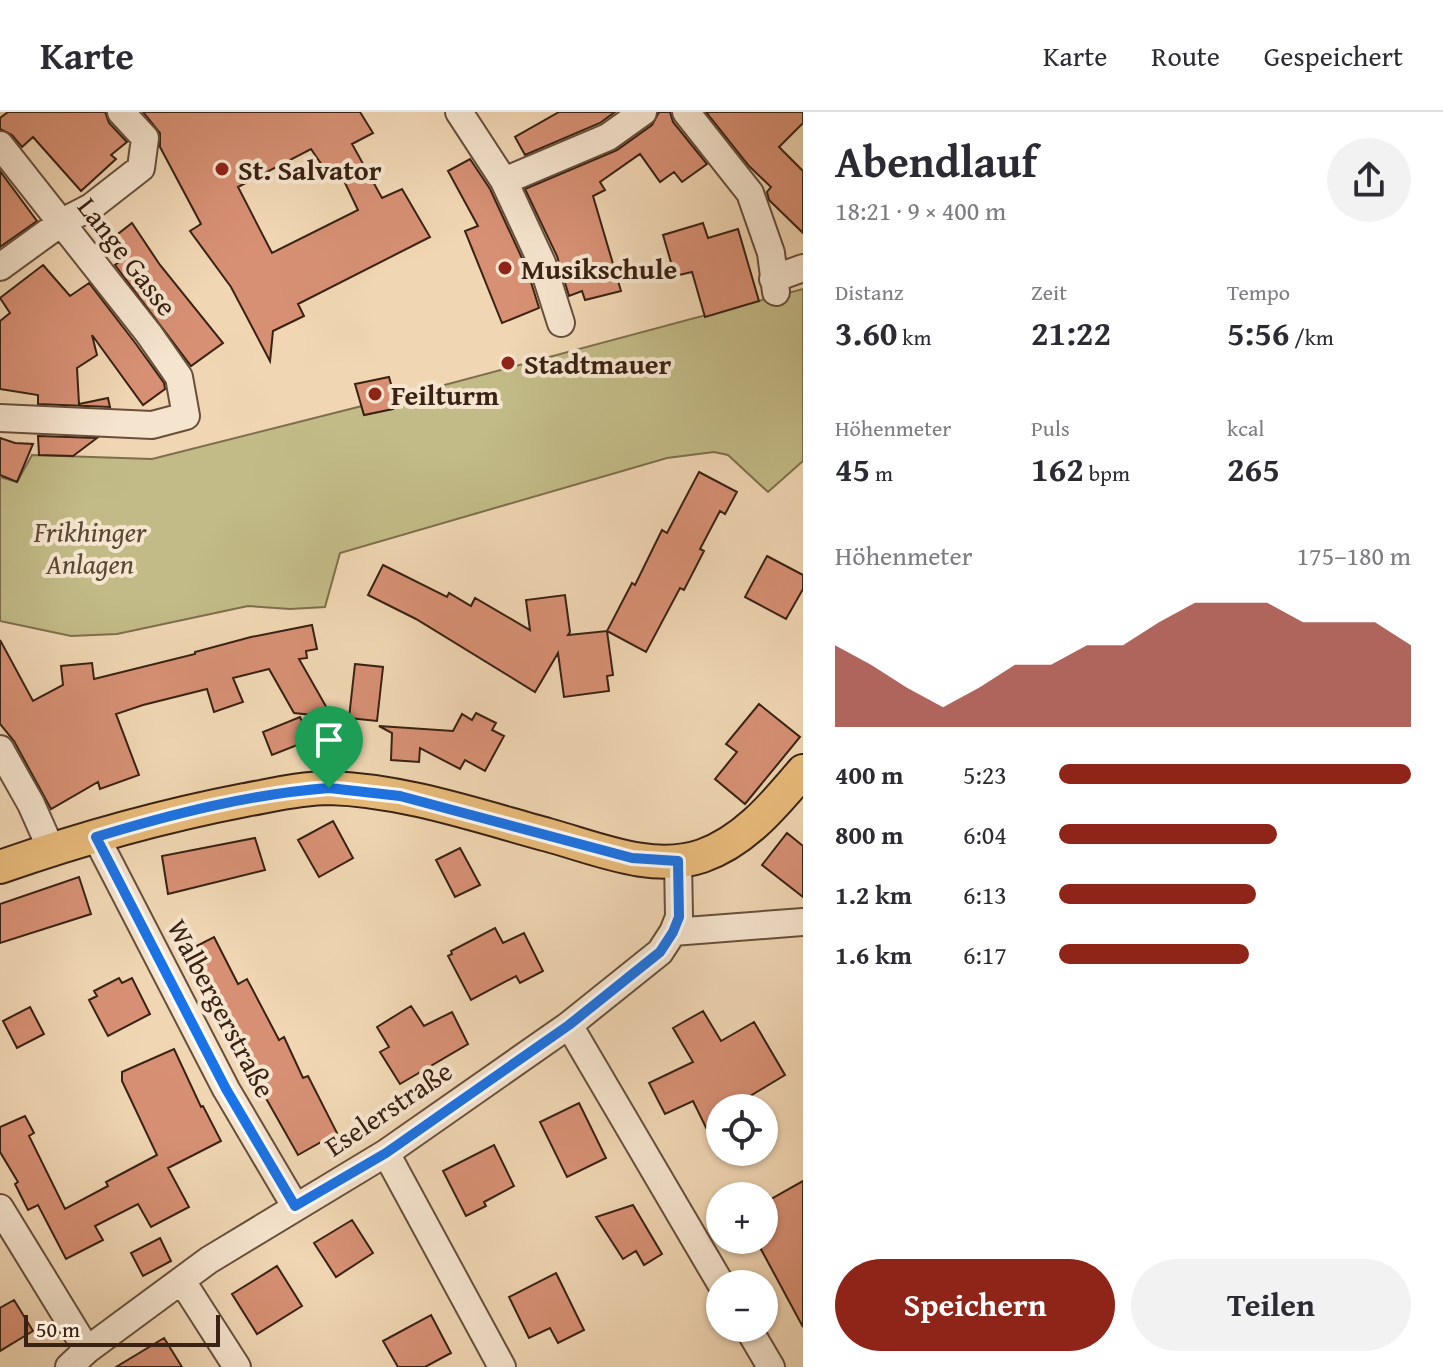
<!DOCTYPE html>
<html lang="de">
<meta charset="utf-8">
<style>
:root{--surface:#fff;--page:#f2f2f3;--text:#2b2b33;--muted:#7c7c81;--line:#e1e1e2;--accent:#8f2418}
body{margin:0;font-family:"Gentium Book Plus",serif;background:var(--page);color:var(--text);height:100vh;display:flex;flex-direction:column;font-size:30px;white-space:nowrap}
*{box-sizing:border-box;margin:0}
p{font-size:26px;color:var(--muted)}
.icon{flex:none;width:44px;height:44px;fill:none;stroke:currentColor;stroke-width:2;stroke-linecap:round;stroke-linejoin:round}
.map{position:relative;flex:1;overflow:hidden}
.panel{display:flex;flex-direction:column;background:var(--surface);width:640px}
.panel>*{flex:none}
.buttons{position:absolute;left:706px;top:982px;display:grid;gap:16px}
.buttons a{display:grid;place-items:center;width:72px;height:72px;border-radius:50%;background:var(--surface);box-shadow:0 2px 6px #0004;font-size:40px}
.scale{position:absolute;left:24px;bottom:20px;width:196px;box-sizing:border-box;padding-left:8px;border:4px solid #392213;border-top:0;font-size:22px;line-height:28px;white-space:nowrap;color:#392213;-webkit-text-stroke:6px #f5e4ce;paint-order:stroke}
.pin{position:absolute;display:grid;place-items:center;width:68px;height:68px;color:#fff;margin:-82px -34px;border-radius:50% 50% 50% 0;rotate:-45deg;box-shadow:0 0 8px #0007}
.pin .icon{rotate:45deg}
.round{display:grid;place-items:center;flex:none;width:84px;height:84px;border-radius:42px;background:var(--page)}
.summary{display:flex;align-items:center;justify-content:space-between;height:136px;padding:0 32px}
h1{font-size:44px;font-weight:600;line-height:60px}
.stats{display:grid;grid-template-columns:repeat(3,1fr);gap:12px;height:136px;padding:8px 32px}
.stats div{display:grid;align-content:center}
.stats b{font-size:34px;font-weight:600}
.stats small{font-size:22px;font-weight:400}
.stats p{font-size:22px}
.chart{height:224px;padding:16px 32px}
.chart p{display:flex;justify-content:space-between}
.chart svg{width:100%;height:144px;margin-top:8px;fill:var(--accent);opacity:.7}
.button{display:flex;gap:16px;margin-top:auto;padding:16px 32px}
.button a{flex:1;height:92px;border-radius:48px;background:var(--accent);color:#fff;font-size:32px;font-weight:600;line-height:92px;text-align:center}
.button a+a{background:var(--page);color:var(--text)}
ul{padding:0 32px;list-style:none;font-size:26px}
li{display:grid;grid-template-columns:128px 96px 1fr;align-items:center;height:60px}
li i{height:20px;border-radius:10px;background:var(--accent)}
header{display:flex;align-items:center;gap:48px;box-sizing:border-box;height:112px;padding:0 40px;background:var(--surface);border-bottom:2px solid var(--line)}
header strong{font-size:38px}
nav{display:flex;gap:44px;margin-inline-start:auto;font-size:28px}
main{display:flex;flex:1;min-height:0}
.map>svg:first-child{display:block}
</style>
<header>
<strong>Karte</strong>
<nav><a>Karte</a><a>Route</a><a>Gespeichert</a></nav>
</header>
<main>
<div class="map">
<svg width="803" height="1255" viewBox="0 0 803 1255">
<rect width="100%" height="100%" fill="#f0d6b3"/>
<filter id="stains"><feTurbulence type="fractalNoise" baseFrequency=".0025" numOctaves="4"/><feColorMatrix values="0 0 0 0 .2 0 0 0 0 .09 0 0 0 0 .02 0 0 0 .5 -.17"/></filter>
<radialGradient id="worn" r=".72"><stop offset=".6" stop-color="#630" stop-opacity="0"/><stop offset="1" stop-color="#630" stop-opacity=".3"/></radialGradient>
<path fill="#c2bb87" stroke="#7e6e4d" stroke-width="2" d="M803,177V349L768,380L728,343L714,340L667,346L340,441L325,495L290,497L248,494L117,522L71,524L0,509V365L17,370L32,343L152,347L362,294L364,303L393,297L392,287Z"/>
<path fill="#d79074" stroke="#392213" stroke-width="2" fill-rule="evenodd" d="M8,0H105L109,11L127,30L111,43L116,47L81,79L33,25L22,35L12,23L0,17V6Z
M143,0H360L373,21L352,32L382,86L402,77L430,125L298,192L304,204L273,219L270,249L231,175L190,119L201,112L160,35V21ZM311,37L324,56L336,52L358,98L272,141L238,75Z
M559,0H615L600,11L525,43L515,25Z
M659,0H670L673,10L707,52L682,70L674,60L660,70L640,42L600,70L605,78L593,84L621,179L585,188L582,179L569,184L557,144L525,77L617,38L652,13Z
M706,0H803V11L779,35L803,59V121L769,88L767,80L771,75L749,54Z
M470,47L490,77L527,157L539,196L502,211L465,119L478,114L448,59Z
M0,59L37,109L0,135Z
M132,111L160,153L223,231L191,254L115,153L119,150L105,132Z
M703,111L708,126L738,117L759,189L705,205L692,160L675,164L663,123Z
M43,153L70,184L89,171L136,232L164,271L165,277L143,293L92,223L97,243L77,256L79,292L108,286L110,295L38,292V283L0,277V209L10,201L0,186Z
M389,265L395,286L392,287L393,297L364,303L355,272Z
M38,324L97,326L73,344L39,343Z
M0,326L15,331L33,332L17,370L0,363Z
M699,360L737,380L725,402L720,399L700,437L704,439L684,478L680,476L646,540L607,519L632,471L635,473L662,418L667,421Z
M767,444L803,463V477L786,507L745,485Z
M383,453L447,485L449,481L471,494L475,486L530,518L526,488L565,483L570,520L568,523L607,519L613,563L607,564L609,579L564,585L558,541L535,580L416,507L368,483Z
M312,513L317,537L306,539L307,546L299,547L332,605L294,601L269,557L233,566L243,590L214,600L207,577L143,593L116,602L139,663L100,677L98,670L51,697L14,629L0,612V528L33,589L63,573L61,554L92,551L94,567L195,542V540L251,525Z
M355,552L383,555L377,609L349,606Z
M759,592L800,625L745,692L715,667L737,640L726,632Z
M476,601L496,611L492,618L504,624L485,659L465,648L460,657L420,636L419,650L391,648L392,621L379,614L453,619L462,602L472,608Z
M300,605L310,628L272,643L263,620Z
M333,709L353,746L319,765L298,728Z
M787,721L803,734V785L762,753Z
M255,726L265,758L168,782L162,744Z
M460,736L480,773L455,785L436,748Z
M79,765L91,802L0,831V792Z
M495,816L503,831L524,821L543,859L520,871L516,864L471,888L448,844L452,842L451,839Z
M214,825L238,872L247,867L279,928L284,925L303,966L308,964L337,1021L298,1043L263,981L231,912L229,913L208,870L206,871L189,838Z
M119,866L122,871L132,866L150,902L108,924L89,888L97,884L94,879Z
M411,894L424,914L452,900L468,932L400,972L380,940L389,935L377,915Z
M30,895L44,922L17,936L3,909Z
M703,899L721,929L754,910L785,963L730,996H720V1044L693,989L665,1002L649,971L693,950L673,916Z
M174,937L201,995L203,994L221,1029L168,1056L189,1095L151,1115L138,1092L95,1114L103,1128L66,1147L38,1093L28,1098L15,1072L18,1070L0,1040V1015L25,1004L34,1021L29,1024L65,1097L108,1074L106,1070L157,1043L122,969V960Z
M579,991L606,1046L567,1065L540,1010Z
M494,1033L514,1074L484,1090L486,1094L466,1104L443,1059Z
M803,1069V1215L756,1128H764V1091Z
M633,1093L662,1142L644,1153L636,1139L623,1147L596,1105Z
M352,1108L373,1141L336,1165L314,1131Z
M160,1126L171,1149L143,1164L131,1141Z
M277,1154L302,1194L257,1222L232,1182Z
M556,1161L584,1218L558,1231L550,1216L529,1226L509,1185Z
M14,1188L33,1219L0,1239V1196Z
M431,1203L451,1241L425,1255H398L383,1229Z
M164,1226L182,1255H116Z"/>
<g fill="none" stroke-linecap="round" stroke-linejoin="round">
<defs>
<path id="minor" d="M459,0L504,69L542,151L561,211
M686,0L750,81L771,141L776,180
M0,33L149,222L179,265L186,304L152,313L0,306
M504,69L608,25L643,0
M0,155L62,110L91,95L141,56L145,26L121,0
M773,167L803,156
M0,637L31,692L51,737
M96,725L226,977L295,1094
M673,820L803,810
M569,913L721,1172
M386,1041L502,1255
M0,1096L87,1238
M182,1169L237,1255
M748,1216L771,1255
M69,1255L87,1238L209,1148L386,1041L569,913L660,840L673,820L679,805L678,749"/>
<path id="major" d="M0,755C80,727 162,704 245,688C273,683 301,676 329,676C403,678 478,704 548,723C596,736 652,761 702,744C745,729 775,692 803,659"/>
</defs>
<use href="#minor" stroke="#674f3b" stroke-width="30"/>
<use href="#major" stroke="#392213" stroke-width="36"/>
<use href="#minor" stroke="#f5e4ce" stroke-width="26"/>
<use href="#major" stroke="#e8bb7a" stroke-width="32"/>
</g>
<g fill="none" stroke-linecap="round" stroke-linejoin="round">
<defs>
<path id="route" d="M329,676L400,684L632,746L678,749L679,805L673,820L660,840L569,913L386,1041L295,1094L226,977L96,725C172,702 250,682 329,676Z"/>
</defs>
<use href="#route" stroke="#fff" stroke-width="16"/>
<use href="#route" stroke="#1a73e8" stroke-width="10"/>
</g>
<g fill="#8f2418" stroke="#f5e4ce" stroke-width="3">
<circle cx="222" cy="57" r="8"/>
<circle cx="505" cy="156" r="8"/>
<circle cx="508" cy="251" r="8"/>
<circle cx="375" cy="282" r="8"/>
</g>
<g text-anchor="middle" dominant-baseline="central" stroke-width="8" stroke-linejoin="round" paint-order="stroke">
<g font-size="28" font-weight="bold" fill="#392213" stroke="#f5e4ce" text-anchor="start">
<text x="238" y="57">St. Salvator</text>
<text x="521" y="156">Musikschule</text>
<text x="524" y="251">Stadtmauer</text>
<text x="391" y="282">Feilturm</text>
</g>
<g font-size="28" fill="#392213" stroke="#f5e4ce">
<text transform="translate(128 144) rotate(52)">Lange Gasse</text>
<text transform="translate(222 896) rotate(62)">Walbergerstraße</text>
<text transform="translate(388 996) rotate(-34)">Eselerstraße</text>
</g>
<g font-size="28" font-style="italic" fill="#5b4830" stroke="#f5e4ce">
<text x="90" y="419">Frikhinger<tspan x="90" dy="32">Anlagen</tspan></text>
</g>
</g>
<rect width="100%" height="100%" filter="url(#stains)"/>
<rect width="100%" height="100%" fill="url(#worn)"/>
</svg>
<div class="buttons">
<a><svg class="icon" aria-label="locate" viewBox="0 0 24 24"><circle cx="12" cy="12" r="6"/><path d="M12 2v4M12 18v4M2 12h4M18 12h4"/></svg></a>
<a>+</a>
<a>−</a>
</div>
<div class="scale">50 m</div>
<div class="pin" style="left:329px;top:676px;background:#1e9e55"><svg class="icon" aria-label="arrive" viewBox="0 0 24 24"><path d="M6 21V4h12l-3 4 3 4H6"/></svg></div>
</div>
<section class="panel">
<div class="summary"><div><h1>Abendlauf</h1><p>18:21 · 9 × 400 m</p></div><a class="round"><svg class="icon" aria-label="share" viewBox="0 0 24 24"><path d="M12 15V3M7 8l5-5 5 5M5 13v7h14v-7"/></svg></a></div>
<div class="stats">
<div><p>Distanz</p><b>3.60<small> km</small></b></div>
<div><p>Zeit</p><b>21:22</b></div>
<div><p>Tempo</p><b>5:56<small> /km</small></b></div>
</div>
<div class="stats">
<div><p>Höhenmeter</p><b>45<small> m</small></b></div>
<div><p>Puls</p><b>162<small> bpm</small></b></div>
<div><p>kcal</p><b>265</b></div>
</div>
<div class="chart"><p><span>Höhenmeter</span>175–180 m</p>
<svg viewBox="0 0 160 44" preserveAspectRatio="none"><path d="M0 44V19L10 25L20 32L30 38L40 32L50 25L60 25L70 19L80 19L90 12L100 6L110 6L120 6L130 12L140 12L150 12L160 19V44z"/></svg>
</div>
<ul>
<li><b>400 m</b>5:23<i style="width:100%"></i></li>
<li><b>800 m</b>6:04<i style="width:62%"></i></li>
<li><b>1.2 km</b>6:13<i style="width:56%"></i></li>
<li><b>1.6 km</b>6:17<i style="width:54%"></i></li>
</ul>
<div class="button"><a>Speichern</a><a>Teilen</a></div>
</section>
</main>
